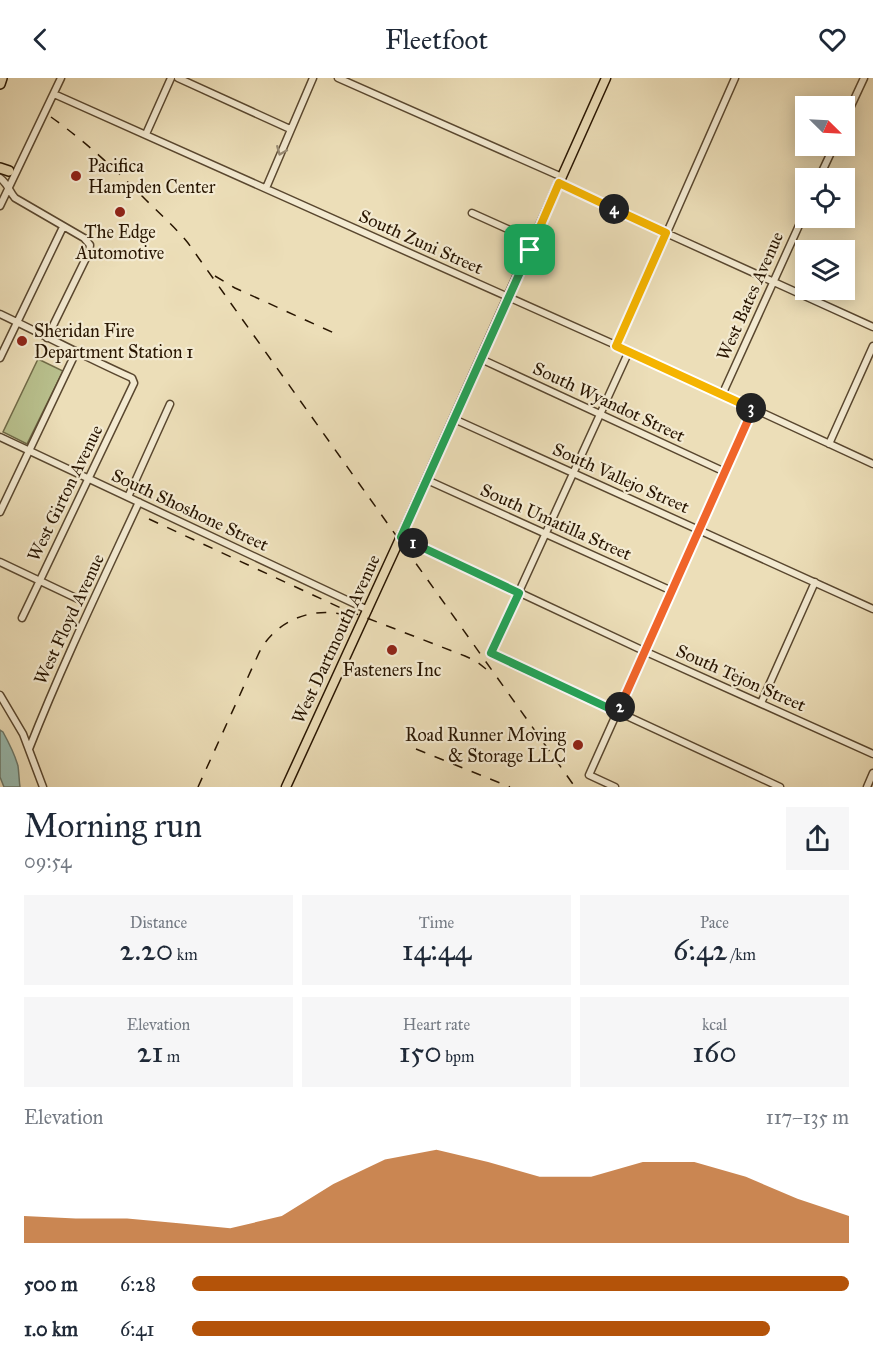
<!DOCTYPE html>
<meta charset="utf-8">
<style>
:root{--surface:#fff;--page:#f6f6f7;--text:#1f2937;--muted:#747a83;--accent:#b45309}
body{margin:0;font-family:"IM FELL Great Primer",serif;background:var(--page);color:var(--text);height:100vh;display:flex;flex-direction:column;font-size:22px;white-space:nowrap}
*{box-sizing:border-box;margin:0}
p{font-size:20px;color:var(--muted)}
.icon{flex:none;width:33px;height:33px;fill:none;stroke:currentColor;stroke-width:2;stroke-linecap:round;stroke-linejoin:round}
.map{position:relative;height:709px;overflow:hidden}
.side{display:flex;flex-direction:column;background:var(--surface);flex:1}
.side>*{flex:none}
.needle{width:39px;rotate:114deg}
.fabs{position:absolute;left:795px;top:18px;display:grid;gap:12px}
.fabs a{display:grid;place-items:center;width:60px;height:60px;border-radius:0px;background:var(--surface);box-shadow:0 3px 15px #0003;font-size:30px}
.pin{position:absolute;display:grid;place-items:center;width:51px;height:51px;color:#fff;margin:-26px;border-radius:12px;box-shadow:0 3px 9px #0006}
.km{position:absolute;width:30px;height:30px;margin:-15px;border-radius:50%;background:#222;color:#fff;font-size:16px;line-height:30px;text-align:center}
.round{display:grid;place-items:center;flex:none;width:63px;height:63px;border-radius:0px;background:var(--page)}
.overview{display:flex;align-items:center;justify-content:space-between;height:102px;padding:0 24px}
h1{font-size:33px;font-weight:600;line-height:45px}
.metrics{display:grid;grid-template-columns:repeat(3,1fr);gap:9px;height:102px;padding:6px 24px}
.metrics div{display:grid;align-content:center;border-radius:0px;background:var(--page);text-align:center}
.metrics b{font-size:30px;font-weight:600}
.metrics small{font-size:16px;font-weight:400}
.metrics p{font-size:16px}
.chart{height:168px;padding:12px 24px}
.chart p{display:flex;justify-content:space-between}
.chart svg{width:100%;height:108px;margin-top:6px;fill:var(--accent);opacity:.7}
ul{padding:0 24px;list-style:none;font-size:20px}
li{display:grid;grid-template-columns:96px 72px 1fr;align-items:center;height:45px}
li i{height:15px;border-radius:8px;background:var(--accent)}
header{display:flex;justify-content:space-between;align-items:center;height:78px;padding:0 24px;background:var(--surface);font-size:27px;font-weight:600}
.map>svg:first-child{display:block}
</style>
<header><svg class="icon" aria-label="back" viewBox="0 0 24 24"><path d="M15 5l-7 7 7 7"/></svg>Fleetfoot<svg class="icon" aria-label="heart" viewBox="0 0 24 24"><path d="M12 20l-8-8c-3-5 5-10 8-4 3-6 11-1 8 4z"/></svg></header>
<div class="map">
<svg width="873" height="709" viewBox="0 0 873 709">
<rect width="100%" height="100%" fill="#ecdeb8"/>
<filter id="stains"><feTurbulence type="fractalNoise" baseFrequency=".00333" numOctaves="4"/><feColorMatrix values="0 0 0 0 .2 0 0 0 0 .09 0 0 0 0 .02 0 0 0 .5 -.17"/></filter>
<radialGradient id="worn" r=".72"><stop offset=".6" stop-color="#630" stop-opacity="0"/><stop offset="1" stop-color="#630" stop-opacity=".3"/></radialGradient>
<path fill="#b9c18e" stroke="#706b48" stroke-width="1.5" d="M38,281L63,293L27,366L3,354Z"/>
<path fill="#99bcb1" stroke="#6c796b" stroke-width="1.5" d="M0,652L3,654C9,665 15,677 18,688C19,695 19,702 20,709H4L0,699Z"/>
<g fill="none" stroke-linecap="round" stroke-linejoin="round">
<defs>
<path id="minor" d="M178,0L290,51
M338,0L562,99
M54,16L629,273L873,386
M844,43L864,0
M146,56L171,0
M0,100C8,106 9,113 15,120L84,160L90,167L89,174L47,260
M819,100L834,68
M559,105L666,155L873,249
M266,110L313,0
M0,128L61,0
M472,135L534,163
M0,236C44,257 87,280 132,300L134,305L22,540
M617,268L735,0
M629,273L491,575L780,709
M0,280L63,149
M481,281L725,394
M722,317L806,132
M454,341L873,531
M0,359L368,532
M829,366L873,268
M427,402L672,513
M128,419L170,326
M0,434L76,274
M401,459L644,573L873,676
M0,484L78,521
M0,617L23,656L43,709
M761,625L815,504
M29,671C62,587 101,506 139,424
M615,709L589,697L753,331
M867,709L873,695"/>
<path id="major" d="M286,709L403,454L606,0"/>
<path id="highway" d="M0,6L2,0
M0,90L9,93"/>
</defs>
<use href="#minor" stroke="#59472f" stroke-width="9"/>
<use href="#major" stroke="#281501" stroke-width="11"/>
<use href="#highway" stroke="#281501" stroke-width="12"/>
<use href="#minor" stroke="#f3ead1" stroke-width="6"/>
<use href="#major" stroke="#ecdeb8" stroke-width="8"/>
<use href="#highway" stroke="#ecdeb8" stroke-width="9"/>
<path stroke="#281501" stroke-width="1.5" stroke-dasharray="10 10" stroke-linecap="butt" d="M51,39C86,64 116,92 146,122C160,136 175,149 188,165L575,709
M215,198L235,210L334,255
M149,441L341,530L465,578L476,583L486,591
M416,671L510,709
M198,709L258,577C273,544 310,528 345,537"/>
</g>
<defs><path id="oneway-chevron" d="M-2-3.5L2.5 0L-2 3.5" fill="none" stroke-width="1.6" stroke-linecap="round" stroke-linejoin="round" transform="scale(1.5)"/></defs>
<use stroke="#988a73" href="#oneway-chevron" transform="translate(281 73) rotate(112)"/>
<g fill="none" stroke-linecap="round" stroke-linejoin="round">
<defs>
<path id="split-1" d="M413,465L401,459L530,172"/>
<path id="split-2" d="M413,465L519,515L491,575L617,634L620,629"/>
<path id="split-3" d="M620,629L753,331L751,330"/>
<path id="split-4" d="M614,131L666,155L616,268L751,330"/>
<path id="split-5" d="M530,172L559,105L614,131"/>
</defs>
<use href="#split-1" stroke="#fff" stroke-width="12"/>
<use href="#split-2" stroke="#fff" stroke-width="12"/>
<use href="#split-3" stroke="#fff" stroke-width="12"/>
<use href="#split-4" stroke="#fff" stroke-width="12"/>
<use href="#split-5" stroke="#fff" stroke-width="12"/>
<use href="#split-1" stroke="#22a559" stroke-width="8"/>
<use href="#split-2" stroke="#22a559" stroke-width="8"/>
<use href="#split-3" stroke="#f0652b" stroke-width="8"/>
<use href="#split-4" stroke="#f5b400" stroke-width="8"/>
<use href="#split-5" stroke="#f5b400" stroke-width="8"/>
</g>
<g fill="#8f2418" stroke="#f3ead1" stroke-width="2">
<circle cx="76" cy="98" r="6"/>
<circle cx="120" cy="134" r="6"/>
<circle cx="22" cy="263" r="6"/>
<circle cx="392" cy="572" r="6"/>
<circle cx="578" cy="667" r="6"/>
</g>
<g text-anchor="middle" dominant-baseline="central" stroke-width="4.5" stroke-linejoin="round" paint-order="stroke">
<g font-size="18" fill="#281501" stroke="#f3ead1" text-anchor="start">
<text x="88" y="88">Pacifica<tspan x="88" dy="21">Hampden Center</tspan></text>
<text x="120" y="154" text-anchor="middle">The Edge<tspan x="120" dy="21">Automotive</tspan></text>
<text x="34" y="253">Sheridan Fire<tspan x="34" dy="21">Department Station 1</tspan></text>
<text x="392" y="592" text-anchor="middle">Fasteners Inc</text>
<text x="566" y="657" text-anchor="end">Road Runner Moving<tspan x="566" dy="21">&amp; Storage LLC</tspan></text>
</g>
<g font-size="18" fill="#281501" stroke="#f3ead1">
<text transform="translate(421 164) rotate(24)">South Zuni Street</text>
<text transform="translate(750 218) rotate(-66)">West Bates Avenue</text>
<text transform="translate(609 324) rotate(25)">South Wyandot Street</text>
<text transform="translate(621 400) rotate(24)">South Vallejo Street</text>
<text transform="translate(65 415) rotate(-64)">West Girton Avenue</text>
<text transform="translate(190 432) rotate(25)">South Shoshone Street</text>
<text transform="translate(556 444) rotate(24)">South Umatilla Street</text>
<text transform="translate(69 541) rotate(-65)">West Floyd Avenue</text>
<text transform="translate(336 561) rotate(-65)">West Dartmouth Avenue</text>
<text transform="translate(741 600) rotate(24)">South Tejon Street</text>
</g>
</g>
<rect width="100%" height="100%" filter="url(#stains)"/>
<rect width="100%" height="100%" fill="url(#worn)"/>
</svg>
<div class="fabs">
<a><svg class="needle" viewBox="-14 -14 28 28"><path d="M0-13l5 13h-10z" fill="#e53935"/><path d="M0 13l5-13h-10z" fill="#747a83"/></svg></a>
<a><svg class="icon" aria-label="locate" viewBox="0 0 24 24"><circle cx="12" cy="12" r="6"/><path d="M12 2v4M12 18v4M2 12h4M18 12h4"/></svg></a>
<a><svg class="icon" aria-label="layers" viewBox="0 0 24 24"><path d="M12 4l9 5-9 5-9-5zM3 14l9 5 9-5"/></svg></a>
</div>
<div class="pin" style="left:530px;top:172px;background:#1e9e55"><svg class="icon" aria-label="arrive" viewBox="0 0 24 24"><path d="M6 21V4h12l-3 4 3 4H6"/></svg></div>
<b class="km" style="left:413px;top:465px">1</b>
<b class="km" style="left:620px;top:629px">2</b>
<b class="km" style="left:751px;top:330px">3</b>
<b class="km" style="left:614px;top:131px">4</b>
</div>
<section class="side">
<div class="overview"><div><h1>Morning run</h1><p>09:54</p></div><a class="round"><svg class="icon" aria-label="share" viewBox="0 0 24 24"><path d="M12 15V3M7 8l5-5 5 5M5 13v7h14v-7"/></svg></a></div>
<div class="metrics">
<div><p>Distance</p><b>2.20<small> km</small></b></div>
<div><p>Time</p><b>14:44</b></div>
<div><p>Pace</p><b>6:42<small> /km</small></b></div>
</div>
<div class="metrics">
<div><p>Elevation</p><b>21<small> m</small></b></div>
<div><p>Heart rate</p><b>150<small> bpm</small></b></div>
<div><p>kcal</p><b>160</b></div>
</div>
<div class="chart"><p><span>Elevation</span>117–135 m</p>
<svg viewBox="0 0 160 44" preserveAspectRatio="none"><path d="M0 44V33L10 34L20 34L30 36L40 38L50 33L60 20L70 10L80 6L90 11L100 17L110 17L120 11L130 11L140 17L150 26L160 33V44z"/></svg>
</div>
<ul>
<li><b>500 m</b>6:28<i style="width:100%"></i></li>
<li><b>1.0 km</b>6:41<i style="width:88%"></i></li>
</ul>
</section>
